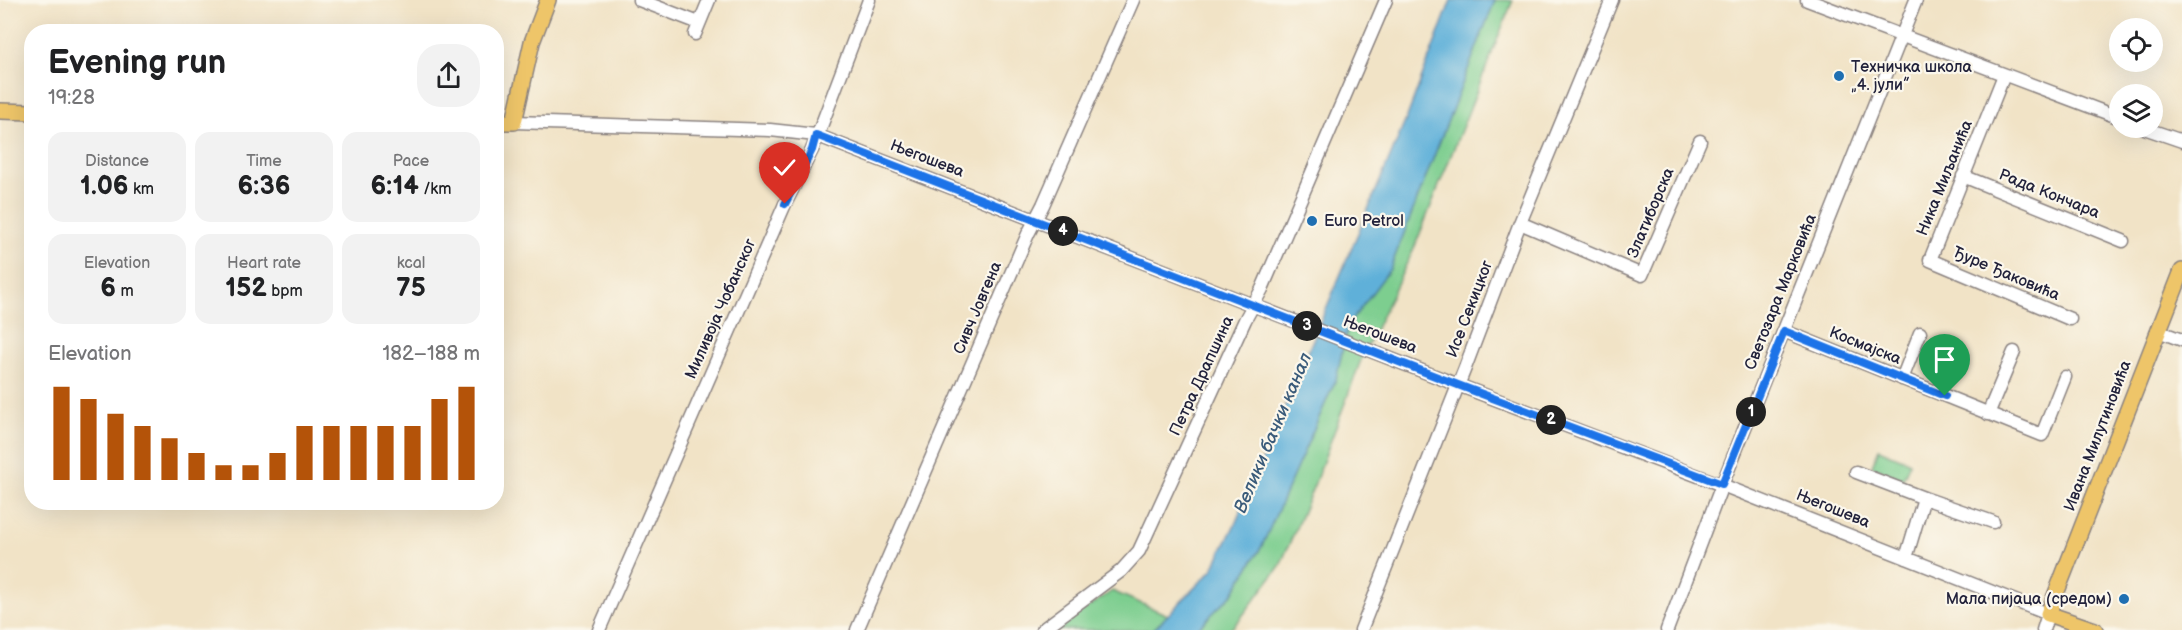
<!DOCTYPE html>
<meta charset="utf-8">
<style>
:root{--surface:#fff;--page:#f2f2f2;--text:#202124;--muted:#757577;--accent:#b45309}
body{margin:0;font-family:"Balsamiq Sans",sans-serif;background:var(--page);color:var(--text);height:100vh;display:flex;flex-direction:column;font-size:22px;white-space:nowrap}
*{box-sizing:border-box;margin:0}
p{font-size:20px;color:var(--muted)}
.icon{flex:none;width:33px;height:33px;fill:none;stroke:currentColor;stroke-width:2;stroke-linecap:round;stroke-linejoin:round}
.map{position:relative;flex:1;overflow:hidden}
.details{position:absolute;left:24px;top:24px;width:480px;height:486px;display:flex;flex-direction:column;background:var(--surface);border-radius:24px;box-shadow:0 6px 24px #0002}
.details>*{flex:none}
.fabs{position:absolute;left:2109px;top:18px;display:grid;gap:12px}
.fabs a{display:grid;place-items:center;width:54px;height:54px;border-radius:50%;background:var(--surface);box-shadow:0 6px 24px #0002;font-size:30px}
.pin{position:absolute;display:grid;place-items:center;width:51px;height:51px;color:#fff;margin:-62px -26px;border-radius:50% 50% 50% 0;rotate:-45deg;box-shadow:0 0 6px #0007}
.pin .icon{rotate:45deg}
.km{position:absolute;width:30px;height:30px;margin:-15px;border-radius:50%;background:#222;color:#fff;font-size:16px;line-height:30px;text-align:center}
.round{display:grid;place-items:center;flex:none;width:63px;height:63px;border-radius:24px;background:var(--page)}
.overview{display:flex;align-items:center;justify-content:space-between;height:102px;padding:0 24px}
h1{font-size:33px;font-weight:800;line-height:45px}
.figures{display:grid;grid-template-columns:repeat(3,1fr);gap:9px;height:102px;padding:6px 24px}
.figures div{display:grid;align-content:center;border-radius:15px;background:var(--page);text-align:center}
.figures b{font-size:26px;font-weight:800}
.figures small{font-size:16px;font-weight:400}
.figures p{font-size:16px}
.chart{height:168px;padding:12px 24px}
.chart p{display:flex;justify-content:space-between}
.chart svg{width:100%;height:108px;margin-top:6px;stroke:var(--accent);stroke-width:6}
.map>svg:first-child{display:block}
</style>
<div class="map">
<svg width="2182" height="630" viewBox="0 0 2182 630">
<rect width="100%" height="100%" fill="#fbf7ec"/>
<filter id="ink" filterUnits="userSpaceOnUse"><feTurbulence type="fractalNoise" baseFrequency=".0167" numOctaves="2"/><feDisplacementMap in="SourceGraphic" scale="12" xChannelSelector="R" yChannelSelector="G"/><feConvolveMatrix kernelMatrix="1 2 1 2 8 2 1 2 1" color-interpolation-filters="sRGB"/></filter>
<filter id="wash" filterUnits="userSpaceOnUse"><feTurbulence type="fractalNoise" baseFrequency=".008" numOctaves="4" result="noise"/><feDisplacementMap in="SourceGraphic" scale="24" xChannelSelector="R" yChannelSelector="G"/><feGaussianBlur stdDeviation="1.35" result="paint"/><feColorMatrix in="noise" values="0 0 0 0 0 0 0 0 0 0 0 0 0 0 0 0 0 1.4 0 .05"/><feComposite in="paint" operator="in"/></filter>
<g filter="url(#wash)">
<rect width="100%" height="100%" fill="#f1e3c6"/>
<path fill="#7dce8f" stroke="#507865" stroke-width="1.5" d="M1495,0H1513L1415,246L1361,360L1315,483L1280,566L1240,619L1230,630H1196L1233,593L1262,546L1336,379L1348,325L1390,269Z
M1879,449L1910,462L1903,479L1872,466Z
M1112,591L1168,615L1153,630H1054Z"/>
<path fill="#5eb0d9" stroke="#40698a" stroke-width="1.5" d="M1451,0H1495L1390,269L1348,325L1336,379L1262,546L1233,593L1196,630H1153L1212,570L1236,522L1407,117Z"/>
</g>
<g filter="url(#ink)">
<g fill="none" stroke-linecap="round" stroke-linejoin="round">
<defs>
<path id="minor" d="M639,0L699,23
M1807,0L2120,118
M695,34L709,0
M2004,75L1930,260L2070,319
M514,122L770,130L816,135L1458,385L1722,485L2048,614L2043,630
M2144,128L2182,141
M1963,176L2123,241
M1520,223L1642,275L1700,141
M1784,331L2042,435L2065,377
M2158,331L2182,340
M1902,379L1920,333
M1988,414L2014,352
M1856,472L1924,498L1906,558
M1924,498L1993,522
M599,630L785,204L812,150L869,0
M857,630L1028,234L1043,205L1133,0
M1042,630L1121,571L1139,551L1245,320L1262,289L1386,0
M1361,630L1465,368L1520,223L1612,0
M1667,630L1722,485L1916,0"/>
<path id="major" d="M0,111L32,112
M496,122H514L532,42L548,0
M2095,630L2048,614L2182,271"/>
</defs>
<use href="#minor" stroke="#8a8280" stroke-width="15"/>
<use href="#major" stroke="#8a8280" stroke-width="18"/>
<use href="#minor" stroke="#fff" stroke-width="12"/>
<use href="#major" stroke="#eec569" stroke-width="15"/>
</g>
</g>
<g fill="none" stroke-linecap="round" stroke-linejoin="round" filter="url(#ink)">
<defs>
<path id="route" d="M785,204L812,150L816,135L1458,385L1722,484L1784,331L1945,396"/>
</defs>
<use href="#route" stroke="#fff" stroke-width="12"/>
<use href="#route" stroke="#1a73e8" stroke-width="8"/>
</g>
<g fill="#1f6fb2" stroke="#fbf7ec" stroke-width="2">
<circle cx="1839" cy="76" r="6"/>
<circle cx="1312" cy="221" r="6"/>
<circle cx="2124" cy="599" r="6"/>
</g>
<g text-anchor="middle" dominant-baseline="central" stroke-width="4.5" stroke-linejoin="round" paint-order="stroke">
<g font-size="16" fill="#22223b" stroke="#fbf7ec" text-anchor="start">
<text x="1851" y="67">Техничка школа<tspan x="1851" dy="18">„4. јули”</tspan></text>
<text x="1324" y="221">Euro Petrol</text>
<text x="2112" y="599" text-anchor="end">Мала пијаца (средом)</text>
</g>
<g font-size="16" fill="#22223b" stroke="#fbf7ec">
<text transform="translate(927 159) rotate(21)">Његошева</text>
<text transform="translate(1945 178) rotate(-68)">Ника Миљанића</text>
<text transform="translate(2049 194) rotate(22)">Рада Кончара</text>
<text transform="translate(1651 213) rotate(-67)">Златиборска</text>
<text transform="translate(2006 274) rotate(23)">Ђуре Ђаковића</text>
<text transform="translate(1781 292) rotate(-68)">Светозара Марковића</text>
<text transform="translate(978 308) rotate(-67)">Сивч Јовгена</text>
<text transform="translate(721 309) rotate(-66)">Миливоја Чобанског</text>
<text transform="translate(1470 309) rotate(-69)">Исе Секицког</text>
<text transform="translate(1380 335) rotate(21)">Његошева</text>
<text transform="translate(1865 346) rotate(22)">Космајска</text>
<text transform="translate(1202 376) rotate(-65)">Петра Драпшина</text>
<text transform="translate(2098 436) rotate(-69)">Ивана Милутиновића</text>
<text transform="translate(1833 509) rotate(22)">Његошева</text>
</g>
<g font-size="18" font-style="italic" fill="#3a5b7a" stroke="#fbf7ec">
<text transform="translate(1273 433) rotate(-67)">Велики бачки канал</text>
</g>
</g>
</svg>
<div class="fabs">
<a><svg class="icon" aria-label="locate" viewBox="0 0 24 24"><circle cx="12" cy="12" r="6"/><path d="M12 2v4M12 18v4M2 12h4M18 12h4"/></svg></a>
<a><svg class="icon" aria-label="layers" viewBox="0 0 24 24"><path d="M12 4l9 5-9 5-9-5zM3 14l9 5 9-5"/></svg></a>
</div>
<div class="pin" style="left:1945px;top:396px;background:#1e9e55"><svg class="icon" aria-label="arrive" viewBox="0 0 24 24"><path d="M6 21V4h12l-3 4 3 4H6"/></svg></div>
<div class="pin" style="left:785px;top:204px;background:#d93025"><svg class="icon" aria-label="check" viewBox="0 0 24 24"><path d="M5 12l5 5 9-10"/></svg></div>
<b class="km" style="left:1751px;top:412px">1</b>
<b class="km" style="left:1551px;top:420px">2</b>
<b class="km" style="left:1307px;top:326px">3</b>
<b class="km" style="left:1063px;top:231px">4</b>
<section class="details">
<div class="overview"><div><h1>Evening run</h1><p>19:28</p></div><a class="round"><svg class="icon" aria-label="share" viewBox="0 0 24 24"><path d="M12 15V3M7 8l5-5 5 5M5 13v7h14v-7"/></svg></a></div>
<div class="figures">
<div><p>Distance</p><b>1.06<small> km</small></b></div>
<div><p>Time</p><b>6:36</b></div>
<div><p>Pace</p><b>6:14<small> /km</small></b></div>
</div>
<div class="figures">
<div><p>Elevation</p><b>6<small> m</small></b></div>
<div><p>Heart rate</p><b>152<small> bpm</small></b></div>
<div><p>kcal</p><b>75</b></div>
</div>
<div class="chart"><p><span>Elevation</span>182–188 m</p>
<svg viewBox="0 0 160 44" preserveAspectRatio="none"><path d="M5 44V6M15 44V11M25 44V17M35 44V22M45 44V27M55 44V33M65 44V38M75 44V38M85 44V33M95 44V22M105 44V22M115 44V22M125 44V22M135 44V22M145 44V11M155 44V6"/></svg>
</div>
</section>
</div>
